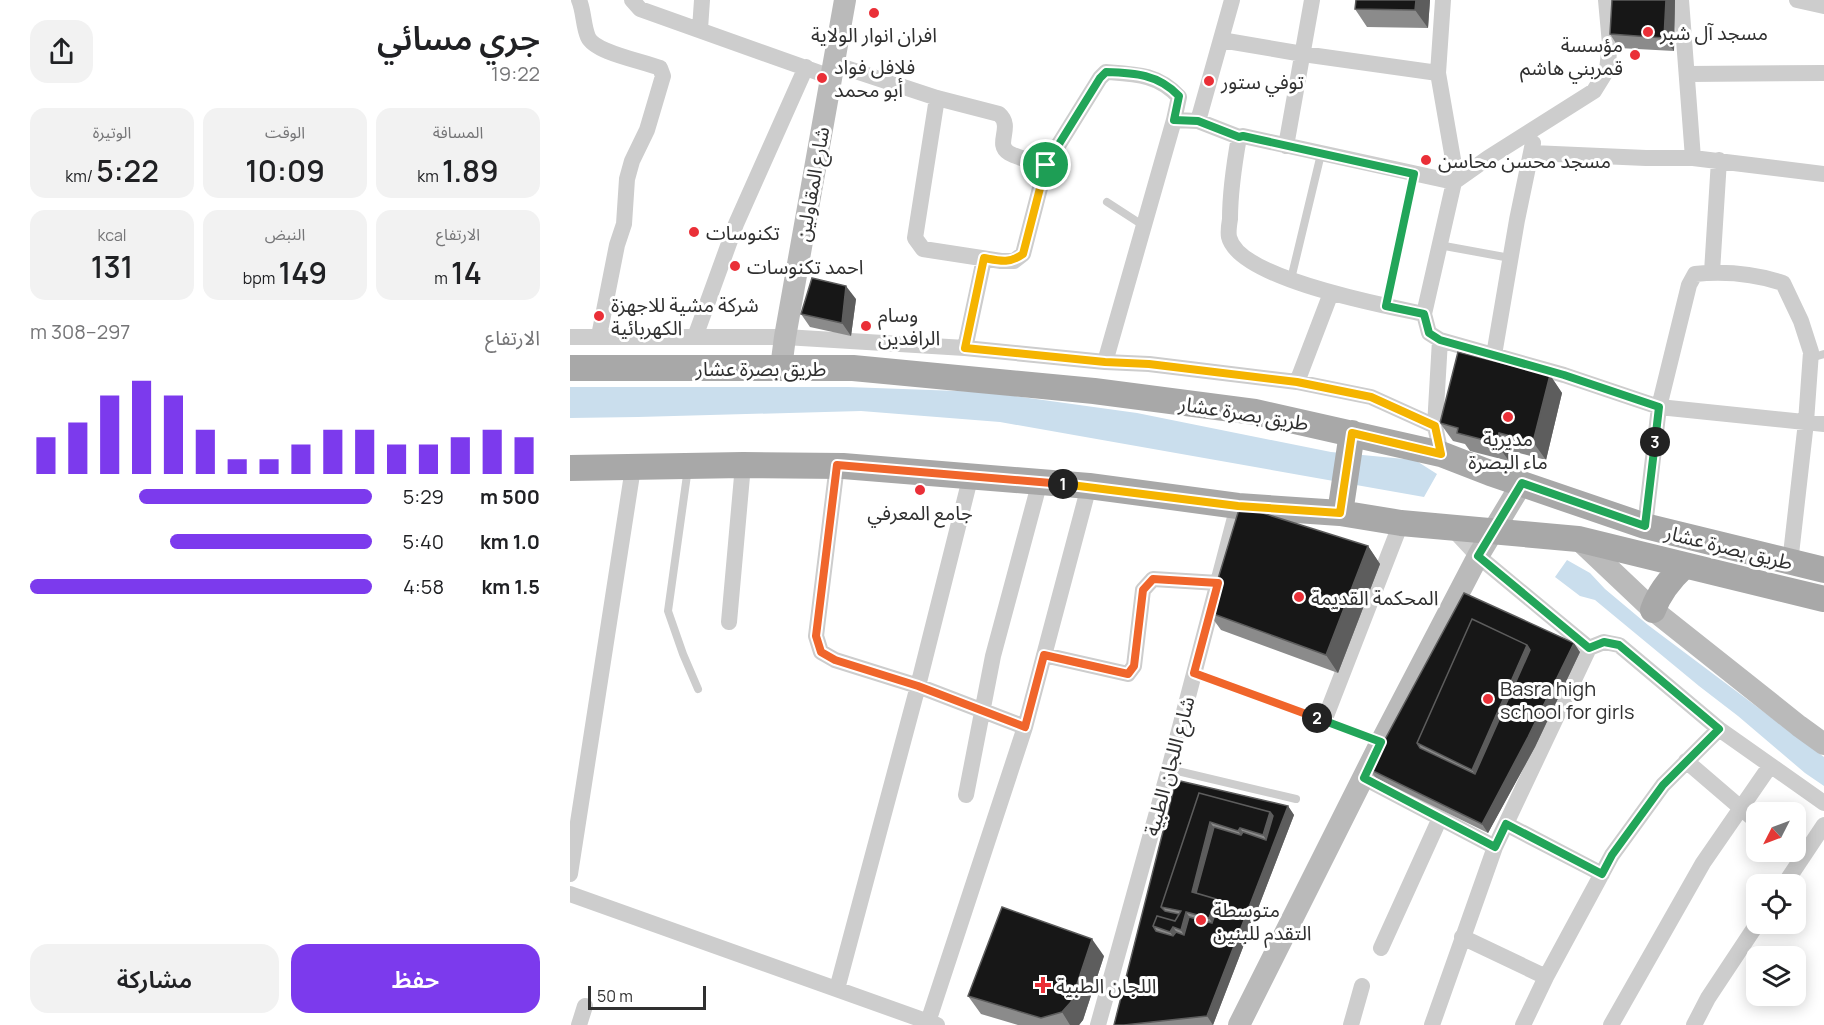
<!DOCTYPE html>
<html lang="ar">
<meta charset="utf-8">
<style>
:root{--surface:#fff;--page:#f2f2f2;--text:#202124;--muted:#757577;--accent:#7c3aed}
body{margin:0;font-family:Manrope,"Noto Sans Arabic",sans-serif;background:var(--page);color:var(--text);direction:rtl;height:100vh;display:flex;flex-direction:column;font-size:22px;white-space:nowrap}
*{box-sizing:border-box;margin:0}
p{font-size:20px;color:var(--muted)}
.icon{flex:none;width:33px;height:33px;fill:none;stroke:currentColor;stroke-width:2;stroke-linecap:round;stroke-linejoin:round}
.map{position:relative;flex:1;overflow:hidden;direction:ltr}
.sheet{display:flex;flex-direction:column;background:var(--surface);width:570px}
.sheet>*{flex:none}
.needle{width:39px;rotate:228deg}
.buttons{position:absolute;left:1176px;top:802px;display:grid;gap:12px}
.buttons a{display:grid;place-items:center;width:60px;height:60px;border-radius:12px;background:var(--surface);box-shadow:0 3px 15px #0003;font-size:30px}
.scale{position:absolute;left:18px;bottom:15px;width:118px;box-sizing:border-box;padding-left:6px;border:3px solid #303030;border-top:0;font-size:16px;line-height:21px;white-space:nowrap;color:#303030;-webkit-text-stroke:4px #fff;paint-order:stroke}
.pin{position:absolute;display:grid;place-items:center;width:51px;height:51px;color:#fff;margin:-26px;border:3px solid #fff;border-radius:50%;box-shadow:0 2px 6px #0007}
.km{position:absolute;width:30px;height:30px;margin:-15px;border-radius:50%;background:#222;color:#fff;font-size:16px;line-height:30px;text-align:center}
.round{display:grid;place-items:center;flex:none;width:63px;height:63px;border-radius:18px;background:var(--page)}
.overview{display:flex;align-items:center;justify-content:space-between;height:102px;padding:0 30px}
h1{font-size:33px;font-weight:600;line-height:45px}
.stats{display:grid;grid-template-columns:repeat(3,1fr);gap:9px;height:102px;padding:6px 30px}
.stats div{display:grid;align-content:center;border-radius:15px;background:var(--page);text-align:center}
.stats b{font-size:30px;font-weight:600}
.stats small{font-size:16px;font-weight:400}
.stats p{font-size:16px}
.chart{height:168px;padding:12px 30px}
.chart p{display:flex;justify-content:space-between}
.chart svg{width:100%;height:108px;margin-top:6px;stroke:var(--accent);stroke-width:6}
.cta{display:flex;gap:12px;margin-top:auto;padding:12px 30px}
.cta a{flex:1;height:69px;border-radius:18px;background:var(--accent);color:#fff;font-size:24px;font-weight:600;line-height:69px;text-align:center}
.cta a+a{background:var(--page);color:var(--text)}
ul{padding:0 30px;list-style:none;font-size:20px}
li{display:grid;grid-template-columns:96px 72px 1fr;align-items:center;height:45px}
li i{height:15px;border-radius:8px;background:var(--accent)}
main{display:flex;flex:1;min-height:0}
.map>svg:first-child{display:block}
</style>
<main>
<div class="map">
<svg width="1254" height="1025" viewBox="0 0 1254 1025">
<rect width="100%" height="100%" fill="#fff"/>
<path fill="#cadeed" d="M0,387H278L415,392L567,413L761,452L845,460L867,474L854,497L430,422L291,411L68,417L0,418Z
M997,560L1020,573L1035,589L1078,625L1254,757V786L1235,773L1168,716L1129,686L1025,600L1010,596L985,577Z"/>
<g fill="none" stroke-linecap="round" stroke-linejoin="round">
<path stroke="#cdcdcd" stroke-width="8" d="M537,202L574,226
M869,245L940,258
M721,279L751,154
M816,306L844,174
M1240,358L1254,354
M118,468L98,611L113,654L128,689
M624,673L809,741
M599,769L726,799"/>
<path stroke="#cdcdcd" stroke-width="16" d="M9,0C14,12 13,25 18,37C25,53 73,61 90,68L93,76L77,130L62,161L57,179L54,224L47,245L29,336
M62,0L70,9L261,77
M873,0L868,73L884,165V182L854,314L859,333L870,340L994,375L1089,407L1254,424
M1111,0L1123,158
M1227,0L1254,6
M130,29L132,0
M651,40L733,54L868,73
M264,64L367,98L429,114C444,127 424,144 439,153C449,159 465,161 476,165
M1118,74L1254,73
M367,98L345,238L353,249L431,261H444L453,254L476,165L530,78L536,72C565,74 588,74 609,97L604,120
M628,121L662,0
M669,137C664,165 660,191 660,219C659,225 658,232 659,237C669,279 816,306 854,314
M716,146L742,0
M962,153L1076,158H1123L1254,174
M1142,272L1149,160
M0,337H215L395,348L535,362L579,364L727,382L801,397L865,426
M125,337L166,224L236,67
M870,340L865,426L871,454
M395,348L414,259
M924,355L947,220L963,143
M535,362L604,120L628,121L669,137L673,136L884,182L918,158L1024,91L1037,70L1040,44L1036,0
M727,382L761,293
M267,465L246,636L251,652L265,660L348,686L455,727
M880,526L908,556L1019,648
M1075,526L1089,407L1119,285L1125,274C1154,271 1185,274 1213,283L1231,321L1241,352L1236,422L1220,563
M159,622L173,465
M474,655L558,674L564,666L573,590L583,579L648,583
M754,721L831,523
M1116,761L1186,821
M794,778L925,847
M396,795L423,656L470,481
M936,824L1032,874
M0,874L63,468
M1214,885L1254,825
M0,894L367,1025
M892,937L976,977
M811,948L870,818
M267,989L348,686L401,475
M358,1022L455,727L519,486
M9,1025L15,1006
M528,1025L599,769L668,506
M781,1025L792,986
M862,1025L925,847L1019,648L1034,642L1049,645L1149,729L1254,803
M953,1025L976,977L1042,855L1093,785L1149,729
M1041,1025L1133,863L1200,766
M1124,1025L1138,998L1187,924"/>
<path stroke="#bababa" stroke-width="22" d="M211,368L215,337L275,0
M1008,539L1083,610L1229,726L1254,744
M669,1025L811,742L908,556L952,483"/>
<path stroke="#a8a8a8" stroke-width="26" d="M0,368H283L524,391L685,412L871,454L920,473L1075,526L1254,570
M0,468L173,465L273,466L519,486L668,506L770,513L831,523L1008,539L1254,599
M770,513L782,433
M1083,610C1089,593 1100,579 1114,566"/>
</g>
<path fill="#8b8b8b" d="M786,0H860L858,28L797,27L785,9Z
M1042,0H1105L1104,51L1049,48L1040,34Z
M286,299L281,336L240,327L231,314Z
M980,375L992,393L976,460L941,451L939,461L900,451L895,444L883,441L870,423Z
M798,546L810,564L768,673L651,630L638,612Z
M1010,652L965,747L918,833L806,778L799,769Z
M606,780L718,806L724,815L643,1025H544Z
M534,956L513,1020L509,1025H448L411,1014L398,996Z"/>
<path fill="#5d5d5d" d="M846,0H860L858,28L845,10Z
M1096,0H1105L1104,51L1094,38Z
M276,286L286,299L281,336L272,323Z
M980,375L992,393L976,460L963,442Z
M929,433L941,451L939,461L926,443Z
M798,546L810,564L768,673L756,655Z
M1004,643L1010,652L965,747L918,833L912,824Z
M957,645L966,659L911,783L902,770Z
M718,806L724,815L643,1025L637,1016L702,848L693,835L700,812L709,825Z
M640,822L650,836L634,898L622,892Z
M670,828L679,841L677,844L668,831Z
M646,899L655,912L648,932L639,918Z
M616,912L626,926L620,944L608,926Z
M603,927L613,941L609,945L600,932Z
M522,939L534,956L513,1020L509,1025H500L492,1012Z"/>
<path fill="#171717" stroke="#5d5d5d" stroke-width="1.5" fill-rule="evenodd" d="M786,0H846L845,10L785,9Z
M1042,0H1096L1094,38L1040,34Z
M242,278L276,286L272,323L231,314Z
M888,352L980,375L963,442L929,433L926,443L887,433L888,428L870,423Z
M670,506L798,546L756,655L638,612Z
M894,593L1004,643L958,737L912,824L799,769ZM902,619L957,645L960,650L905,774L850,748L847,743Z
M902,619L957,645L902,770L847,743Z
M606,780L718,806L637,1016L554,1025H544ZM629,793L700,812L703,816L696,840L673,832L671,835L644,827L626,893L646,899L649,903L642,923L619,917L614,935L606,932L603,936L586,931L583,926L587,916L605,921L609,914L595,911L591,907Z
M629,793L700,812L693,835L670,828L668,831L640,822L622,892L646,899L639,918L616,912L611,930L603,927L600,932L583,926L587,916L605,921L611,911L591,907Z
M432,907L522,939L501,1002L492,1012L471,1018L398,996Z"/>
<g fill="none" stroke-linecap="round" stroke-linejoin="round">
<defs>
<path id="split-1" d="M476,165L453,254C439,264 430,261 414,258L395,348L535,362L579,364L727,382L801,397L865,426L871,454L782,433L770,513L668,506L493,484"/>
<path id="split-2" d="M493,484L267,465L246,636L251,652L265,660L348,686L455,727L474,655L558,674L564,666L573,590L583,579L648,583L624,673L747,718"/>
<path id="split-3" d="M747,718L811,742L794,778L925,847L936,824L1032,874L1042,855L1093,785L1149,729L1049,645L1034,642L1019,648L908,556L952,483L1075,526L1085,442"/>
<path id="split-4" d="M476,165L530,78L536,72C565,73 588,74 609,96L604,120L628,121L669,137L673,136L844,174L816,306L854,314L859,333L870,340L994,375L1089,407L1085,442"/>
</defs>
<use href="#split-1" stroke="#fff" stroke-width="12"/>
<use href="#split-2" stroke="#fff" stroke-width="12"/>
<use href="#split-3" stroke="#fff" stroke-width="12"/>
<use href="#split-4" stroke="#fff" stroke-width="12"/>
<use href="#split-1" stroke="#f5b400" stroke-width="8"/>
<use href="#split-2" stroke="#f0652b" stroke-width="8"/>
<use href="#split-3" stroke="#22a559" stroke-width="8"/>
<use href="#split-4" stroke="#22a559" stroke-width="8"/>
</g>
<g fill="#ea2f37" stroke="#fff" stroke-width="2">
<circle cx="304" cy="13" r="6"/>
<circle cx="1078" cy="32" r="6"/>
<circle cx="1065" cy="55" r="6"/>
<circle cx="252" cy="78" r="6"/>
<circle cx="639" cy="81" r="6"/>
<circle cx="856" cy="160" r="6"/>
<circle cx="124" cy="232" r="6"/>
<circle cx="165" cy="266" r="6"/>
<circle cx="29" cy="316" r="6"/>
<circle cx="296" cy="326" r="6"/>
<circle cx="938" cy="417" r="6"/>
<circle cx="350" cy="490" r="6"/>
<circle cx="729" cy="597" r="6"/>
<circle cx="918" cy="699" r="6"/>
<circle cx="631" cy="920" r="6"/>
<path d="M470 976h6v6h6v6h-6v6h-6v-6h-6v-6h6z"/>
</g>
<g text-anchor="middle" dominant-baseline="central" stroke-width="6" stroke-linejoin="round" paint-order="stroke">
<g font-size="20" fill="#303030" stroke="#fff" text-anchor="start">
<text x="1090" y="32">مسجد آل شبر</text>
<text x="304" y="34" text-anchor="middle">افران انوار الولاية</text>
<text x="1053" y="44" text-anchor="end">مؤسسة<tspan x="1053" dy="23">قمربني هاشم</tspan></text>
<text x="264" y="66">فلافل فواد<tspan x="264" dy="23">أبو محمد</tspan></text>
<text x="651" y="81">توفي ستور</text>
<text x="868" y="160">مسجد محسن محاسن</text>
<text x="136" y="232">تكنوسات</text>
<text x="177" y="266">احمد تكنوسات</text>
<text x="41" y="304">شركة مشية للاجهزة<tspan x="41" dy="23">الكهربائية</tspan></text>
<text x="308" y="314">وسام<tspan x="308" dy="23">الرافدين</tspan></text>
<text x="938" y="438" text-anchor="middle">مديرية<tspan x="938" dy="23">ماء البصرة</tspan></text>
<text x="350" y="512" text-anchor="middle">جامع المعرفي</text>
<text x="741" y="597">المحكمة القديمة</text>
<text x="930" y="688">Basra high<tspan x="930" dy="23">school for girls</tspan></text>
<text x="643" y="909">متوسطة<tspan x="643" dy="23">التقدم للبنين</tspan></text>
<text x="486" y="985">اللجان الطبية</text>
</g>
<g font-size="20" fill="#303030" stroke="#fff">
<text transform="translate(242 184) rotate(-80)">شارع المقاولين</text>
<text x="191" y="368">طريق بصرة عشار</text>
<text transform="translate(674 413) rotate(9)">طريق بصرة عشار</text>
<text transform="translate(1159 547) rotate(14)">طريق بصرة عشار</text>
<text transform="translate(599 766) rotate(-75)">شارع اللجان الطبية</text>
</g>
</g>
</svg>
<div class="buttons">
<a><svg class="needle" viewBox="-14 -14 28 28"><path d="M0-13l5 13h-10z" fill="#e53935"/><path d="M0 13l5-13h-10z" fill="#757577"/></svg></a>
<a><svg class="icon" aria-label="locate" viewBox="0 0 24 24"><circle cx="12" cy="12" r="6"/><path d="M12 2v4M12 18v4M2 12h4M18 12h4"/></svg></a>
<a><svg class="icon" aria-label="layers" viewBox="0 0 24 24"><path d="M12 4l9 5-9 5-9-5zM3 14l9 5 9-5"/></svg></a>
</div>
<div class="scale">50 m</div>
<div class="pin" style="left:476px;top:165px;background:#1e9e55"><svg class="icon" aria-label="arrive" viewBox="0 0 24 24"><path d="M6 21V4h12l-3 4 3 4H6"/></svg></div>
<b class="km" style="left:493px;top:484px">1</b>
<b class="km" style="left:747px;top:718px">2</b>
<b class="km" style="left:1085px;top:442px">3</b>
</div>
<section class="sheet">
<div class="overview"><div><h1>جري مسائي</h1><p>19:22</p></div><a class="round"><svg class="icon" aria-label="share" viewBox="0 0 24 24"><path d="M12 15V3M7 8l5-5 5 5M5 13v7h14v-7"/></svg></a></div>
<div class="stats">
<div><p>المسافة</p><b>1.89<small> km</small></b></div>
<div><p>الوقت</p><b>10:09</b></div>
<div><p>الوتيرة</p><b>5:22<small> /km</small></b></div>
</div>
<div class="stats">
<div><p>الارتفاع</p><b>14<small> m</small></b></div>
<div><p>النبض</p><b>149<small> bpm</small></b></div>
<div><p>kcal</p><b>131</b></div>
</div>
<div class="chart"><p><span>الارتفاع</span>297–308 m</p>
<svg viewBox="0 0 160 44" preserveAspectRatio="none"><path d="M5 44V29M15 44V23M25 44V12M35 44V6M45 44V12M55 44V26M65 44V38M75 44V38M85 44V32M95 44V26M105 44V26M115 44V32M125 44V32M135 44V29M145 44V26M155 44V29"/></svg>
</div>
<ul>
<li><b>500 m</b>5:29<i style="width:68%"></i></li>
<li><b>1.0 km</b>5:40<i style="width:59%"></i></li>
<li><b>1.5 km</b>4:58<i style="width:100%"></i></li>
</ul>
<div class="cta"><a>حفظ</a><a>مشاركة</a></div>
</section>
</main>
